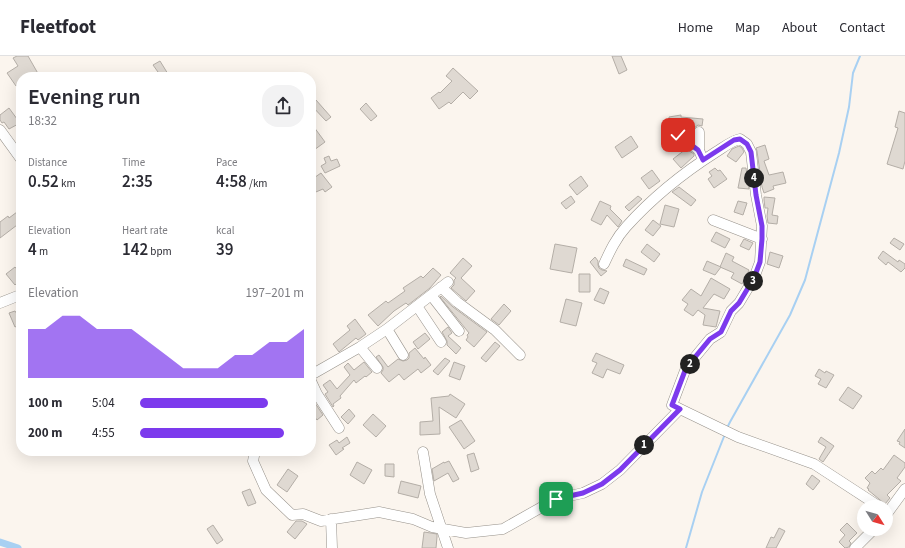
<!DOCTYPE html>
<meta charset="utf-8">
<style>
:root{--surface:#fff;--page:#f2f2f3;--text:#2b2b33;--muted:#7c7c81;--line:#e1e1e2;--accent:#7c3aed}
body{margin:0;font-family:"Source Sans 3",sans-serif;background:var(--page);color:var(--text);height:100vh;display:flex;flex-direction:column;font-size:15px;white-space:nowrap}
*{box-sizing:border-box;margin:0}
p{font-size:13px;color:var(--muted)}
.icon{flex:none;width:22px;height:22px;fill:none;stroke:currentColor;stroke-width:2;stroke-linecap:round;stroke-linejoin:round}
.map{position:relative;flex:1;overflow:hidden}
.details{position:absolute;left:16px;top:16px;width:300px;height:384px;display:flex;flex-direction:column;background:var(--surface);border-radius:16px;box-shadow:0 4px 16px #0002}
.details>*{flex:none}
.needle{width:26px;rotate:127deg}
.fabs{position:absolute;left:857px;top:444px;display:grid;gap:8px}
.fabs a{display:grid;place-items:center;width:36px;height:36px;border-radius:50%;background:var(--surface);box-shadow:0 4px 16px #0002;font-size:20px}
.pin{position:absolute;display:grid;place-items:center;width:34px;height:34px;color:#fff;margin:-17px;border-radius:8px;box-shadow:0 2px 6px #0006}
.km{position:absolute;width:20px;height:20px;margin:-10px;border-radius:50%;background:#222;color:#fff;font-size:11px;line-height:20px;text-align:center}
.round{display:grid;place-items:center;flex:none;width:42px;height:42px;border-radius:16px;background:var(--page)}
.summary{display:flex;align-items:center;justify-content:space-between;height:68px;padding:0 12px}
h1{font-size:22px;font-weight:600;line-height:30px}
.figures{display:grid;grid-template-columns:repeat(3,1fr);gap:6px;height:68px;padding:4px 12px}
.figures div{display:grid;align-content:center}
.figures b{font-size:17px;font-weight:600}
.figures small{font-size:11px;font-weight:400}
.figures p{font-size:11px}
.chart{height:112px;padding:8px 12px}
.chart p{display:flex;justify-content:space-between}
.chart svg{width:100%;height:72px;margin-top:4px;fill:var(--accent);opacity:.7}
ul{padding:0 12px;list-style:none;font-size:13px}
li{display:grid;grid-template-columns:64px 48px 1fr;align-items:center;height:30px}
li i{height:10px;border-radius:5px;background:var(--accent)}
header{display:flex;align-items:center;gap:24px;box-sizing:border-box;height:56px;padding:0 20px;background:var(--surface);border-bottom:1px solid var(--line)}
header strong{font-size:19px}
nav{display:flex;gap:22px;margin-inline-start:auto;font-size:14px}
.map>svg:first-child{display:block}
</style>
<header>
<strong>Fleetfoot</strong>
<nav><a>Home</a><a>Map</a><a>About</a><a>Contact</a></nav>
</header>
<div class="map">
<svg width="905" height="492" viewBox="0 0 905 492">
<rect width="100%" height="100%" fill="#fbf5ee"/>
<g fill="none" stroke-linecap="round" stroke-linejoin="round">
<path stroke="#a8d0f2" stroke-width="2" d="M727,372L730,366L790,259L805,224L839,97L849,51L853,17L860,0
M686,492L702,436L725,378"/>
<path stroke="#a8d0f2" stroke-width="7" d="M0,486L18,492"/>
</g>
<path fill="#dfd9d2" stroke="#b4aea7" d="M17,0H28L40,21H21V27L16,30L7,17L18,10L13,2Z
M612,0H621L627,14L619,18Z
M160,5L168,18L164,21H149L158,16L153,9Z
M453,12L478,35L470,43L463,36L451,48L449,46L439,53L431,42L439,36L440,37L452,25L446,20Z
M316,44L331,61L326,65L311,49Z
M366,47L377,60L371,65L360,53Z
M9,52L20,67L9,73L4,66L2,67L0,64V59Z
M899,55L905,57V105L903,113L887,108L898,72L895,71Z
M681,59V61L703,63L702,70L698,69L694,72L690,71V72L665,74V69H669V61Z
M311,67L325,86L314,94L311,89Z
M631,80L638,91L622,102L615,91Z
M765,89L769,103L764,105L769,119L783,116L786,127L773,130L774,133L764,137L762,131L757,95L756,92Z
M739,90L742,92L744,96L736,106L727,100L732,93Z
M686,93L694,98V100L681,112L673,103Z
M329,100L331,105L337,103L340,110L325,117L321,110L326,107L324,102Z
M715,112L718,115L720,114L727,123L714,132L708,123L712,120L709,116Z
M742,112H746L749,133L738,132Z
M652,114L660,125L649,133L641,122Z
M321,117L332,131L325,136L323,133L311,138V124Z
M581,120L588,130L577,139L569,129Z
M679,131L696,144L691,150L672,136Z
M571,140L575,146L566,153L561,147Z
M638,140L642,143L629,155L625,151Z
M764,141L775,142L772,159L778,160L777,168L768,167L767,160L768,152H765L764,144Z
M600,145L611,150L610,153L622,165L618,171L607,159L601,169L591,164Z
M738,145L747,147L743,159L734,156Z
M665,149L679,153L674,171L660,168Z
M21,153V166L0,182V166L8,160L9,162Z
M653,164L661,170L653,180L645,174Z
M716,176L730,183L725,192L711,185Z
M894,182L904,188L900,194L890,187Z
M744,183L753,187L749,194L740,190Z
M555,188L577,192L572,217L550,213Z
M647,188L660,198L654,206L641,196Z
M883,195L898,206L899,204L905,208V212L901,216L888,206L886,209L878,202Z
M770,196L783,200L779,212L767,208Z
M726,197L734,201L732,205L749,214L742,228L731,222L734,217L720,211Z
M595,201L598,205V209L599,212L602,214L607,215L601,220L590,206Z
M463,202L472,210L461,222L475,235L466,245L451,232L454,229V224L456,222L450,217Z
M626,203L647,213L644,219L623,210Z
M707,205L721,211L715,219L703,214Z
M15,211L21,218V223L15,229L6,218Z
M433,212L441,219L430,232L408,249L406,247L394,255L378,270L368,259L386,245L388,247L405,235L403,232L421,220L423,222Z
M579,218H590V236H579Z
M711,222L730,233L724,243L714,238L703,252L720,255L716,271L703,269L705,259L698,254L693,260L684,254L688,248L682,244L691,233L701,240Z
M600,232L609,236L604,248L594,244Z
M441,240L453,251L487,276L474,291L466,284L468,281L467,279L469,277L440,241Z
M566,243L582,247L576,270L560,266Z
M504,248L511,255L499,269L491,263Z
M15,255L17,258L21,257V268L15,271L9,257Z
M355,263L366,278L358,284L356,282L339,296L333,288L350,274L347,270Z
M448,271L452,277L448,280L461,292L456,298L447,289V285L442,276Z
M425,277L430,283L418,293L413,286Z
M495,286L500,290L486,306L481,302Z
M415,292L424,303L425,301L431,309L421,317L418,313L404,324L399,318L389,326L381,317L383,314V311L376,301L379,299L388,311L398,303L403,305L407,304L409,302V297Z
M596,297L624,309L620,318L607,313L603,322L592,317L597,307L592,305Z
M445,302L450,305L438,319L433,315Z
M364,306L372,316L366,321L365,320L356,327L354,324L340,340L341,342L333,348L334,350L333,351L325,338L328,336L323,329L330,324L337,333L350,319L344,311L348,307L354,314Z
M454,306L465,310L460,324L449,320Z
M819,313L825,317L826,315L834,319L826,332L818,328L821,323L815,320Z
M848,331L862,340L853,353L839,344Z
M450,338L465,348L456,362L439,351L440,378L420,379V366L433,365L431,342L449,340Z
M311,341L323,359L317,364L311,356Z
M349,353L355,360L348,368L341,361Z
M373,358L386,370L376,381L363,369Z
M461,364L475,385L464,393L449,371Z
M905,373V392L899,388L900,386L897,385Z
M347,381L350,387L342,392L344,393L336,399L329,389L337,384L339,387Z
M821,381L834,390L823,406L819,403L826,391L818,386Z
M474,397L479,413L471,416L467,399Z
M894,399L905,407V411L897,422L901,425L887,439L890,442L885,448L868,434L869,433L867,432L870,427L865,422L872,415L875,418L881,412L883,414Z
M449,405L459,423L453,426L448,417L434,425L432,413L444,406V407Z
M357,406L372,414L364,428L350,419Z
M385,408H394V421L385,420Z
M288,413L298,420L287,436L277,429Z
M812,419L820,425L813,434L806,428Z
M401,425L421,430L418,442L398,437Z
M250,433L256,447L248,450L242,436Z
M296,465H302L307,468L295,483L287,476Z
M847,467L857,477L849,485L851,487L849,491L845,492L839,486L845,479L840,474Z
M213,469L223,484L217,488L207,473Z
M779,472L785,475L776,492H766L771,481L774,482Z
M424,476L437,478V481L436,492H422Z"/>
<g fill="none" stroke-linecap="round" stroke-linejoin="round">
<defs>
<path id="minor" d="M0,74L21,103
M678,79L699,94L703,104
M699,94V76
M713,164L762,183
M604,208C610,195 616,182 626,171C652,142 683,117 716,96C724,91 731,85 740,83L747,88L751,96L756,139L762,170L760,206L754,222L739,247L731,255L721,276L710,283L686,312L672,349L680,353
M441,231L457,246L495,274L520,299
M431,239L459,275
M0,247L20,239L21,242
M417,250L441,286
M387,273L403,299
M360,291L377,312
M311,319L360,291L387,273L448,226
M311,325L317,338L339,372
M255,395L253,405L266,434L292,459L303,458L321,465L379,456L413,463L432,471L466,477L503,473L556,443L583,437L602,428L620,414L680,353L738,381L814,408L880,451
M423,396L430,438L448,492
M886,459L905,433
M331,463L332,492
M855,492L874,473"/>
</defs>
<use href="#minor" stroke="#96918a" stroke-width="11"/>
<use href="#minor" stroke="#fff" stroke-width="10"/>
</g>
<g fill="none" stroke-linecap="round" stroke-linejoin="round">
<defs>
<path id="route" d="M556,443L583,437L602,428L620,414L680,353L672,349L686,312L710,283L721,276L731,255L739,247L754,222L760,206L762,183V170L756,139L751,96L747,88L740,83L734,84L703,104L698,94L678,79"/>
</defs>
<use href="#route" stroke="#fff" stroke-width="8"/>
<use href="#route" stroke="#7c3aed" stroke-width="5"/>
</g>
</svg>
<div class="fabs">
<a><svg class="needle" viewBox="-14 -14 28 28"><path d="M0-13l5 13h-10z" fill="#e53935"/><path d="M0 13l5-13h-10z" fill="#7c7c81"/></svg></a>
</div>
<div class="pin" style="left:556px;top:443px;background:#1e9e55"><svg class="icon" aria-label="arrive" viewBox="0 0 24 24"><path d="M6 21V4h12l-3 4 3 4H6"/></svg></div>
<div class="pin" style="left:678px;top:79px;background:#d93025"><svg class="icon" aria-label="check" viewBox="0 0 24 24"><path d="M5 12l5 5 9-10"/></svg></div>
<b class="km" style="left:644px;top:389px">1</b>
<b class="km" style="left:690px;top:308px">2</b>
<b class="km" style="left:753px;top:225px">3</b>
<b class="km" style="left:754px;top:122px">4</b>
<section class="details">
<div class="summary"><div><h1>Evening run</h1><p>18:32</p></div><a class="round"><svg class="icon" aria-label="share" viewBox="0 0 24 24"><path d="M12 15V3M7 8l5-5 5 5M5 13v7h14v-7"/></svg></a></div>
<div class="figures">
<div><p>Distance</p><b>0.52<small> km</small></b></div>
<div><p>Time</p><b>2:35</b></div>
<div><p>Pace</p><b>4:58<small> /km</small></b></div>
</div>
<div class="figures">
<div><p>Elevation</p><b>4<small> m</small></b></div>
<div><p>Heart rate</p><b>142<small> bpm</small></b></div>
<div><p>kcal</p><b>39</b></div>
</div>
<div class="chart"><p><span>Elevation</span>197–201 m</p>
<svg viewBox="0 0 160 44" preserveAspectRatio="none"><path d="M0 44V14L10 14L20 6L30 6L40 14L50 14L60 14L70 22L80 30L90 38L100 38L110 38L120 30L130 30L140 22L150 22L160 14V44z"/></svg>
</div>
<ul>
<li><b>100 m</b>5:04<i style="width:78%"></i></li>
<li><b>200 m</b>4:55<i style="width:88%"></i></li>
</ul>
</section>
</div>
